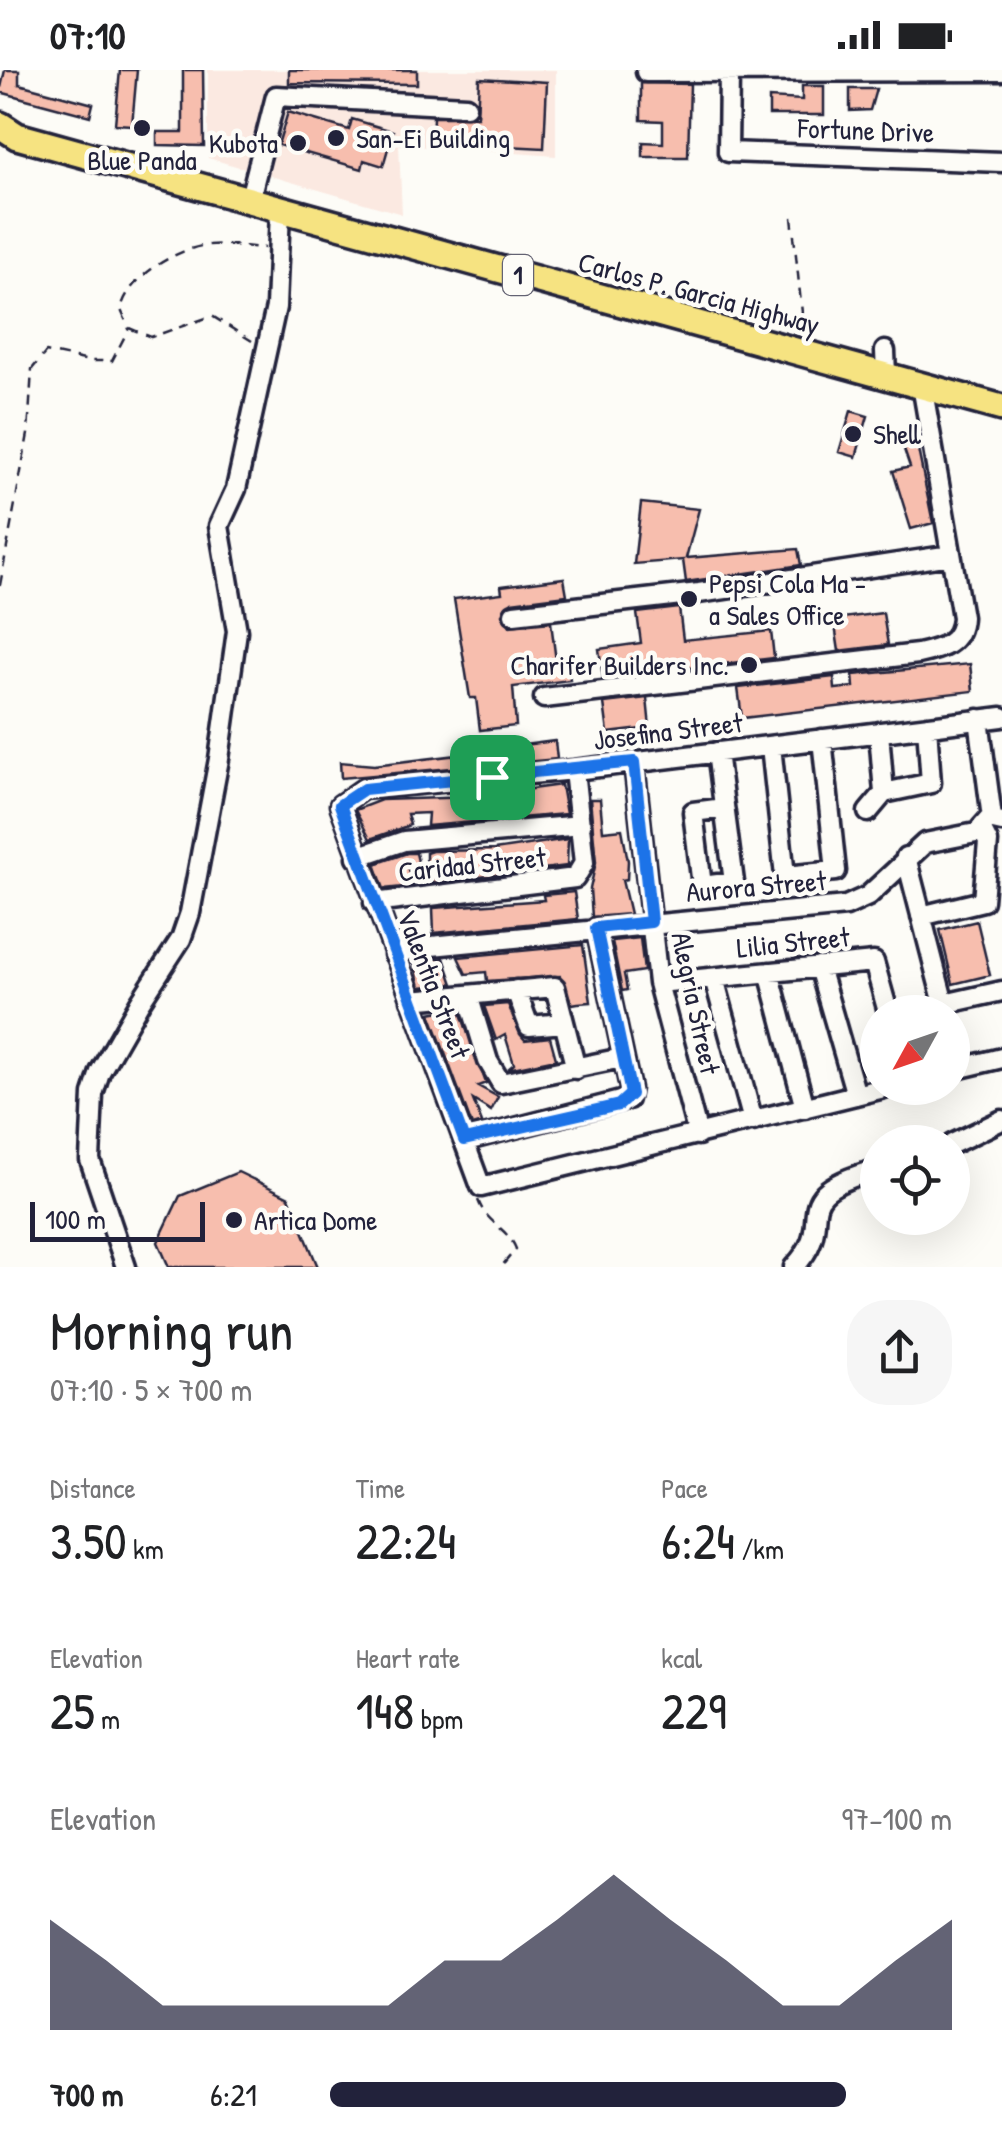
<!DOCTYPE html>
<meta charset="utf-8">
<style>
:root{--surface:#fff;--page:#f6f6f6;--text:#202124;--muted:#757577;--accent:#22223b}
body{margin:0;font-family:"Patrick Hand",sans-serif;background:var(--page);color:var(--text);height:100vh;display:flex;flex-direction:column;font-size:38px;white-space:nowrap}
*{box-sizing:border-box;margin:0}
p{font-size:32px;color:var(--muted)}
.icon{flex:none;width:55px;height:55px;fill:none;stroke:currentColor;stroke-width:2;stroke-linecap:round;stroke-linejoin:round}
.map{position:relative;height:1197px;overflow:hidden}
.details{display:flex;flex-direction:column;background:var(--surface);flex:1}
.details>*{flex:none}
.needle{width:65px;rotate:230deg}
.controls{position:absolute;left:860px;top:925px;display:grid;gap:20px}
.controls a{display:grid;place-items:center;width:110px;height:110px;border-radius:50%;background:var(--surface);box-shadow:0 10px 40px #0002;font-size:50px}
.scale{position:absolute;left:30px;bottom:25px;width:175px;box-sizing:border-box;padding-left:10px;border:5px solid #22223b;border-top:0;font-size:28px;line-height:35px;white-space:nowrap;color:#22223b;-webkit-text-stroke:8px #fdfcf7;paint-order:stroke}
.pin{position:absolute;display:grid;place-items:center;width:85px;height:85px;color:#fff;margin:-42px;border-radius:20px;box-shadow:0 5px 15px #0006}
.round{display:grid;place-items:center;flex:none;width:105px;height:105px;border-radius:40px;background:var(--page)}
.headline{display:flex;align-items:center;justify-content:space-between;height:170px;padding:0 50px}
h1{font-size:55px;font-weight:600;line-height:75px}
.figures{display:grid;grid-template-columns:repeat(3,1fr);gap:15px;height:170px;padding:10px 50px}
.figures div{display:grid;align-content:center}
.figures b{font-size:50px;font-weight:600}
.figures small{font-size:28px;font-weight:400}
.figures p{font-size:28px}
.chart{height:280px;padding:20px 50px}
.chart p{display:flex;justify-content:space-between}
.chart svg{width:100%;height:180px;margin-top:10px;fill:var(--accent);opacity:.7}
ul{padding:0 50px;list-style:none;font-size:32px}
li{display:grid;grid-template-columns:160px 120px 1fr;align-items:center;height:75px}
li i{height:25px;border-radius:12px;background:var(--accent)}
.status{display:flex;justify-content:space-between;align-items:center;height:70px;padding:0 50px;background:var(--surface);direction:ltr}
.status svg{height:28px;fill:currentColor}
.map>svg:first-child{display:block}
</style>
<div class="status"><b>07:10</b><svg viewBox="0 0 49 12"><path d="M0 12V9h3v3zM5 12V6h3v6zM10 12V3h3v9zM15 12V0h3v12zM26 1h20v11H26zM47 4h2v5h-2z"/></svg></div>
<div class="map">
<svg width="1002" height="1197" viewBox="0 0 1002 1197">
<rect width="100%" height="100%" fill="#fdfcf7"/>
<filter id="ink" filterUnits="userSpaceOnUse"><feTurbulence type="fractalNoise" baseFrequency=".01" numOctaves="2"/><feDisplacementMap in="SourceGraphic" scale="20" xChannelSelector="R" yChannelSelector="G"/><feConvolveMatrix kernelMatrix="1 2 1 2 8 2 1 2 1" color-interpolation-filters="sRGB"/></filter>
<g filter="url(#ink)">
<path fill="#fbe9e1" d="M208,0H556V86L399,75L402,144L208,88Z"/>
<path fill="#f7beae" stroke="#22223b" stroke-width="2.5" d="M5,0H19V14L93,34L90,46L0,22Z
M120,0H137L132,55L115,54Z
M183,0H203L204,76L157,75V62H183Z
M289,0H417V14L289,13Z
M479,8L547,12L544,78L432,72L433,47H477Z
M641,13L690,14L688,87H643V72L663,73V51L641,50Z
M802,16H824V45H769V28L802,30Z
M850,19H876L870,40L850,41Z
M288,42L349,60L352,49L393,61L383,96L364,90L362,99L278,75Z
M851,341L868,346L856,387L839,382Z
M913,355L933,453L911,459L893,401L910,397L899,365Z
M641,433L699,439L686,488L798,479L801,495L686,512L683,490L634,494Z
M564,508L567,525L512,532L502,544L510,556L551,552L556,591L567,589L570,610L513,617L516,656L480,660L476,628H470L454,529L502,523L501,516Z
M679,538L683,570L771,561L774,588L603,608L599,579L641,573L637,543Z
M883,543L888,575L839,581L834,549Z
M970,594L973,621L742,648L738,618L834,607L835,619L854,617L853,605Z
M647,628L650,658L608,663L604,633Z
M555,671L557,689L525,692L523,675Z
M483,682L485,695L341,708L340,692L374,695Z
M561,715L566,744L427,756L428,743L407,744L410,755L370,769L355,740L381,730L474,727Z
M590,729H600L603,761L622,759L628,791L627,809L622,810L630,844L592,847L590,819L596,792Z
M568,769L567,796L432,813V797H426V783L432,781L494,780Z
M407,783H416L419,796H407L413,816L384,819L375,794Z
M574,822L578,849L434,863L433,838L544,830L543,825Z
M977,851L990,905L953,914L940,860Z
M640,868L644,901L624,904L627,920L622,921L612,871Z
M583,875L591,932L578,933L572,934L560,906L487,911L486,902L466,904L458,887Z
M444,888L453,914L420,917L414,892Z
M508,934L520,964L525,970L550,967L556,989L508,999L514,994L505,965L496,970L484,936Z
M459,938L486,1013L478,1016L498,1027L491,1041L473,1030L482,1053L472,1056L430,943Z
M238,1102L289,1127L318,1197H169L158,1172L180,1126Z"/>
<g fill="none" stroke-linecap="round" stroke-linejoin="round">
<defs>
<path id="minor" d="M646,2L1002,1
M729,3L728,82L1002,92
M249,132L276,26L466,36
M885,281L886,305
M514,544L699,523L951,485
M544,628L918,584C941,579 961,574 962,547L922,315
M979,649L992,748
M879,662L884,723
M771,676L785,806L836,801L822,669
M717,682L734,812L702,816L693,742L724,738
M634,693L658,913L698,1065
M868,742L884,723L931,713L927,656
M357,787L404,771L581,755
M906,787L946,942
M374,833L575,808L584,793L574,700
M921,846L983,831L988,772L981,758L989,749L1002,752
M394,884L421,877L846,836L868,826L925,773L981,762
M819,897L856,1025
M769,902L805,1038
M714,908L753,1051
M658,913L874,892L888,942
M516,920L529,956L564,953
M468,925L488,991L501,1013L622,988
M411,930L555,917L576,999
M944,934L1002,921
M952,967L961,998
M952,1000L1002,988
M884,1018L481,1117L340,735L363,719L574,700L1002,647
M464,1071L628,1029L630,1018L596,858
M952,1074L1002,1050
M126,1197L90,1090L93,1024L100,1002L140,932L181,869L190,843L219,689L237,561L219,456L236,419L276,237L280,141
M794,1197C842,1148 777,1127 878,1099"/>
<path id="highway" d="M0,55L17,66L1002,338"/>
</defs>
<use href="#minor" stroke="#22223b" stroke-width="25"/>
<use href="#highway" stroke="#22223b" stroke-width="32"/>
<path stroke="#22223b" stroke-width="2.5" stroke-dasharray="10 8" stroke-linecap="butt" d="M792,147L804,262
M252,271L212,246L151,267L129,258L121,240C126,208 178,178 208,175C226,173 246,177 265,178
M0,515L28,364L32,299L46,282L89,291H112L129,258
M478,1130C486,1153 508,1158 516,1179L501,1197"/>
<use href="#minor" stroke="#fdfcf7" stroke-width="18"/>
<use href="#highway" stroke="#f6e381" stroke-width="25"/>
</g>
</g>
<g fill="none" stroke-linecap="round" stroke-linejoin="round" filter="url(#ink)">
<defs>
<path id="route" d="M634,692L651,852L596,858L631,1024L619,1035L464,1070L340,735L364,719Z"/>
</defs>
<use href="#route" stroke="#fff" stroke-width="20"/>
<use href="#route" stroke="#1a73e8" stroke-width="12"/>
</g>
<g fill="#22223b" stroke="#fdfcf7" stroke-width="4">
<circle cx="142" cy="58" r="10"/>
<circle cx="336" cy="68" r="10"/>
<circle cx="298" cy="73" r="10"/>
<circle cx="853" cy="364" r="10"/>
<circle cx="689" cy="529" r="10"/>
<circle cx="749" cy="595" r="10"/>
<circle cx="234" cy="1150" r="10"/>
</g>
<g text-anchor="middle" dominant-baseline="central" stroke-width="9" stroke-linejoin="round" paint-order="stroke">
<rect fill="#fdfcf7" stroke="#646373" stroke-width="2.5" x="503" y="185" width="30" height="40" rx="8"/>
<g font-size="25" font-weight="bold" fill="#22223b">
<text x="518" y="205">1</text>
</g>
<g font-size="28" fill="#22223b" stroke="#fdfcf7">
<text transform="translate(866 60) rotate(2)">Fortune Drive</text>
<text transform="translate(699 223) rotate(15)">Carlos P. Garcia Highway</text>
<text transform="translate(668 661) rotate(-7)">Josefina Street</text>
<text transform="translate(472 794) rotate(-6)">Caridad Street</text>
<text transform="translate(756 816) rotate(-5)">Aurora Street</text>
<text transform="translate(793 872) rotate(-6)">Lilia Street</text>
<text transform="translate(434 914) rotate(69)">Valentia Street</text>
<text transform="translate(696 933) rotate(78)">Alegria Street</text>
</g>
<g font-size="28" fill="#22223b" stroke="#fdfcf7" text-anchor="start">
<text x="356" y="68">San-Ei Building</text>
<text x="278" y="73" text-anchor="end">Kubota</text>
<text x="142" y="90" text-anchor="middle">Blue Panda</text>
<text x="873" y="364">Shell</text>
<text x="709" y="513">Pepsi Cola Ma -<tspan x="709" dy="32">a Sales Office</tspan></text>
<text x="729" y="595" text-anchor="end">Charifer Builders Inc.</text>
<text x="254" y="1150">Artica Dome</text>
</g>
</g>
</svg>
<div class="controls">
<a><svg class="needle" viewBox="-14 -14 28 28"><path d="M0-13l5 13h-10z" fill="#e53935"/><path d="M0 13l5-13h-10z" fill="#757577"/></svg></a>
<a><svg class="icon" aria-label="locate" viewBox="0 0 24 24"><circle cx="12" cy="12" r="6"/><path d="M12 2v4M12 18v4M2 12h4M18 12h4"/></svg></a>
</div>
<div class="scale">100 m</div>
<div class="pin" style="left:492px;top:707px;background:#1e9e55"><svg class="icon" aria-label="arrive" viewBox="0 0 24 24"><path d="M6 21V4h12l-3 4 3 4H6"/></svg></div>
</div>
<section class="details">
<div class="headline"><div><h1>Morning run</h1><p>07:10 · 5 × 700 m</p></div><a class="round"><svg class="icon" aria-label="share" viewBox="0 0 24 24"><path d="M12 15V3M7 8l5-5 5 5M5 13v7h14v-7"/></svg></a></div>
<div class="figures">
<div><p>Distance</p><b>3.50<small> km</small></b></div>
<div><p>Time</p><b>22:24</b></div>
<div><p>Pace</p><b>6:24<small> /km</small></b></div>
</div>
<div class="figures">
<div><p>Elevation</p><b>25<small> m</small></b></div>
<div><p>Heart rate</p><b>148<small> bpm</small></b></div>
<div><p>kcal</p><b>229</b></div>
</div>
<div class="chart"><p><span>Elevation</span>97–100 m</p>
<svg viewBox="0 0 160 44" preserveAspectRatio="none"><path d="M0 44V17L10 27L20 38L30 38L40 38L50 38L60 38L70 27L80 27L90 17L100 6L110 17L120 27L130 38L140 38L150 27L160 17V44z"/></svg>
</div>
<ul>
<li><b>700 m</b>6:21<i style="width:83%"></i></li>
</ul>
</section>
